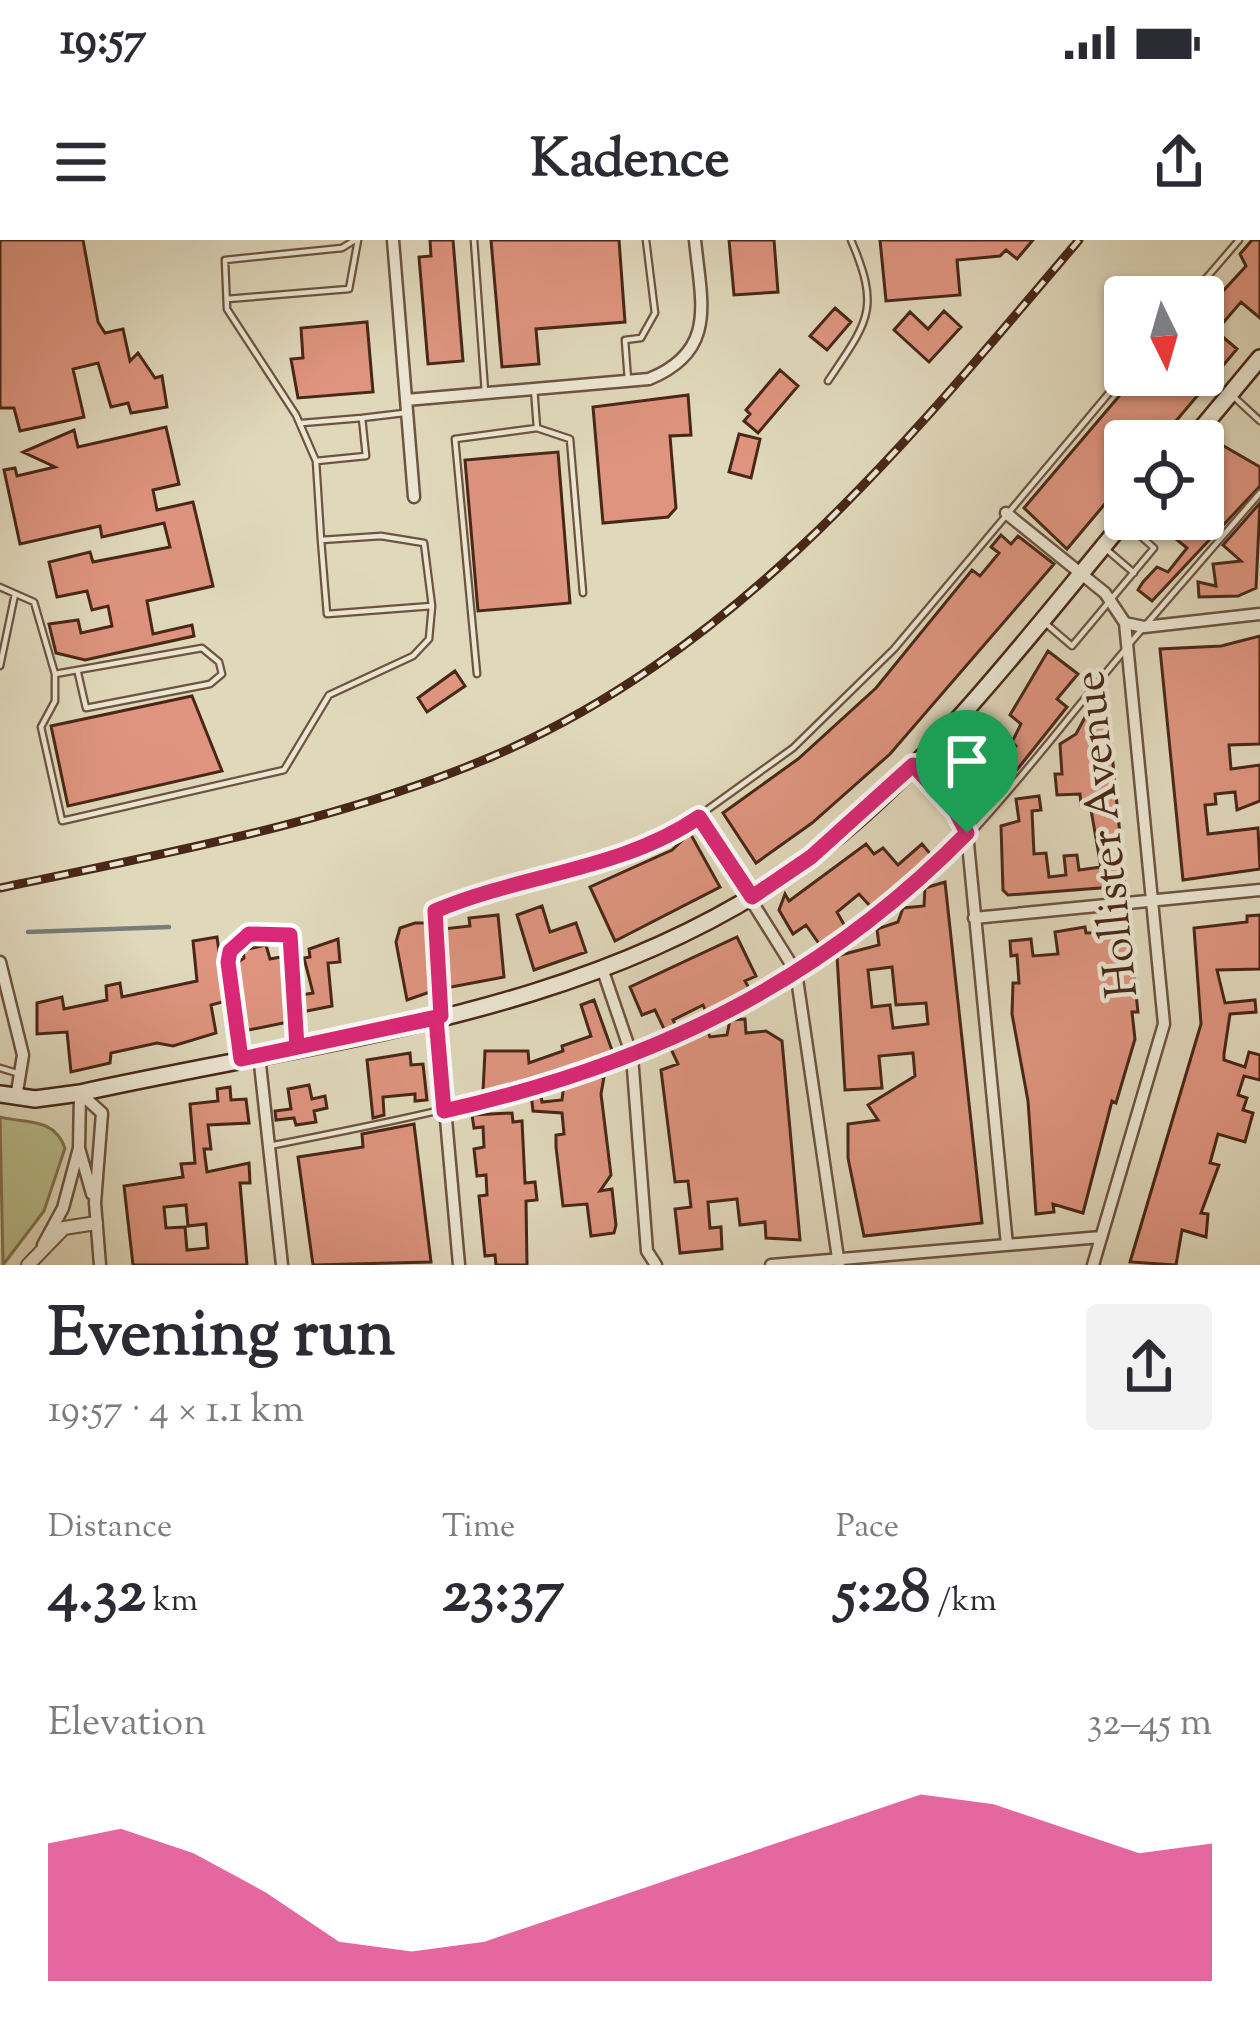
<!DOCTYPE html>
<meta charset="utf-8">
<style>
:root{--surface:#fff;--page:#f2f2f3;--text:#2b2b33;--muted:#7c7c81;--accent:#db2777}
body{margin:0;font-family:"Sorts Mill Goudy",serif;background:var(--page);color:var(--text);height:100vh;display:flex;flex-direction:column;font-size:45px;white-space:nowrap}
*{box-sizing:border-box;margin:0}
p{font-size:39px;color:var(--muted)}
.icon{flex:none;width:66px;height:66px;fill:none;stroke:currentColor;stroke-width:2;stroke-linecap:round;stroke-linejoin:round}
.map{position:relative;height:1025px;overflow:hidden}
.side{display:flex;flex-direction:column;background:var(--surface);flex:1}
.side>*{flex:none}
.needle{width:78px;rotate:175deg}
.controls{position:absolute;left:1104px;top:36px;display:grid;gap:24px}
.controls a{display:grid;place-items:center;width:120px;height:120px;border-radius:12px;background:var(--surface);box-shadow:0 3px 9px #0004;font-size:60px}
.pin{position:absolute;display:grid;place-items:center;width:102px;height:102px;color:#fff;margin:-123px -51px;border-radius:50% 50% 50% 0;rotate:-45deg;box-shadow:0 0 12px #0007}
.pin .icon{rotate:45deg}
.round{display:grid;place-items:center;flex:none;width:126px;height:126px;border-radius:12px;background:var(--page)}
.overview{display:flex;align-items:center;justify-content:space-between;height:204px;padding:0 48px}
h1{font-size:66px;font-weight:700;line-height:90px}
.figures{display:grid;grid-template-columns:repeat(3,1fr);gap:18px;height:204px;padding:12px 48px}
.figures div{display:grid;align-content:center}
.figures b{font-size:60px;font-weight:700}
.figures small{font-size:33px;font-weight:400}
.figures p{font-size:33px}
.chart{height:336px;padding:24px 48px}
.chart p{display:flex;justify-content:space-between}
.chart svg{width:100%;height:216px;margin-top:12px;fill:var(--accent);opacity:.7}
.status{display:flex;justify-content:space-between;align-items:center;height:84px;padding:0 60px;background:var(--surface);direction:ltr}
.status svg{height:33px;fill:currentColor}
header{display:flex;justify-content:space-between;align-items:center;height:156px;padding:0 48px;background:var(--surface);font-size:54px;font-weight:700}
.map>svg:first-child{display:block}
</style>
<div class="status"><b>19:57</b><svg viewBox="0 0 49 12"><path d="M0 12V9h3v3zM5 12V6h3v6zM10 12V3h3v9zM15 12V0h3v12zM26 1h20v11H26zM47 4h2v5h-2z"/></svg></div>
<header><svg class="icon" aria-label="menu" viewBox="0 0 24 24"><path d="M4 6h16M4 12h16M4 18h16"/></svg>Kadence<svg class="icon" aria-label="share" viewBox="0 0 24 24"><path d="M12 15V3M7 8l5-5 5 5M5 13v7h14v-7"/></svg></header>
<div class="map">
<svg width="1260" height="1025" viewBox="0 0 1260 1025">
<rect width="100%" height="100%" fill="#e0d8bb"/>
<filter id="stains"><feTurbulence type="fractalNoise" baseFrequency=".00167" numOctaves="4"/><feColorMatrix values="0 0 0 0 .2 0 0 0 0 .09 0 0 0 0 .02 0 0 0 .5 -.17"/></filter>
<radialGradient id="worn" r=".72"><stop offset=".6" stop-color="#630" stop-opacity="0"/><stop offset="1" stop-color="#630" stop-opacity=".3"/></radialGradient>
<path fill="#b8bd8c" stroke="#807252" stroke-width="3" d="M0,877C27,884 54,877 65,908L44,971L3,1025Z"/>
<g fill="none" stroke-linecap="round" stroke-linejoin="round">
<path stroke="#777e79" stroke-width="4.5" d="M28,692L169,687"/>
</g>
<path fill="#de947f" stroke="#482717" stroke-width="3" fill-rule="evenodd" d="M0,0H83L98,82L105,93L123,89L130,121L138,113L155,138L162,136L167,167L131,173L128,163L111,167L98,123L73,129L84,177L20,191L14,168H0Z
M430,0H453L463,121L428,124L419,17L431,16Z
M491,0H619L625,82L536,89L539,124L502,127Z
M729,0H774L778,52L734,55Z
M880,0H1033L1017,19L1006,10L1000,16L957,20L960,55L886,61Z
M1252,0H1260V78L1241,62L1216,91L1203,73L1246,26L1240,14Z
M835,68L851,82L827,110L810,96Z
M944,71L961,87L929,122L894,90L910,72L928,89Z
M367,82L373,152L298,158L291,119L303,118L301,88Z
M1210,86L1237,109L1159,201H1125V240L1067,309L1024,268L1137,135H1203V95Z
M780,130L798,146L758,193L744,181L750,174L746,170Z
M688,155L691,195L670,196L676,268L668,277L603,283L593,167Z
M166,187L179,244L153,250L157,270L193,262L213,346L147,361L153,394L192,385L194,396L85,420L56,413L49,384L78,380L81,393L112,386L108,366L92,370L87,351L57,357L49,322L90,312L93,322L170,307L164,283L102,297L100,286L20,304L4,230L15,228L17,236L55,227L23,212L74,190L78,207Z
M739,194L760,199L751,238L729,232Z
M1222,205L1260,227V246L1152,361L1138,350L1143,342L1157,327L1168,332L1187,308L1176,299L1181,293L1164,279H1203V226Z
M558,212L570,363L478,371L465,220Z
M1260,263L1256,348L1238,356L1199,357L1198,342L1216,346L1213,324L1241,321L1223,305Z
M1001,295L1011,304L1018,296L1054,324L890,514L812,583L756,623L723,573L798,519L876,448L972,330L980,336L999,313L991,307Z
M1260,396V504L1229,505L1231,529L1260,525V561L1237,570L1235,552L1215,554L1216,564L1205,565L1208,594L1258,588L1260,629L1183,640L1160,409L1221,406Z
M1048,411L1078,434L1057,459L1067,467L1008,541L962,513L974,501L1001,523L1016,506L1012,502L1021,484L1010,475Z
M455,431L465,446L427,472L418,458Z
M192,456L222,531L68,566L51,486Z
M1096,469L1097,484L1109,483L1125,646L1008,655L1003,650L1001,586L1019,581L1016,559L1039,556L1041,570L1032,571L1034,614L1046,613L1049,637L1066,635L1064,616L1077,615L1079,630L1101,627L1090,564L1081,565L1080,554L1057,555L1055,534H1062L1060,504L1076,494L1089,470Z
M960,534L1004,546L980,573L953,541Z
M690,593L720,647L615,701L590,647L672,610Z
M866,604L874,614L883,608L898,625L922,604L932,616L911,642L871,667L859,654L837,672L847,690L822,708L806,685L793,694L779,670L785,654L789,661Z
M945,642L982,983L864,996L848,918V884L878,880L868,865L915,836L913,813L879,816L882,848L845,850L837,716L879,705L877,689L898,682L903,668L924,666L925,648ZM892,727L896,765L926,763L928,784L893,788L890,765L872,767L868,730Z
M542,666L550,692L576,683L586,712L534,730L517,675Z
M498,675L504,737L446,748L443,689L470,686L469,678Z
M1260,675V729L1217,730L1225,763L1255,760L1256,772L1230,774L1224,814V820L1245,827L1249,812L1260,815V840L1244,836L1238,855L1247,858L1243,870L1253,873L1245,902L1218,894L1210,923L1219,925L1201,973L1208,974L1206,997L1182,990L1176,1025L1130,1022L1201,784L1194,688L1247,682V676Z
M415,683H427L429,690L433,751L407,760L396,702L400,688Z
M1085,687L1086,693L1129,692L1138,772H1132L1135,799L1116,863L1112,861L1083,973L1053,964L1054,972L1036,974L1028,861L1012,774L1013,743H1019L1017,715L1011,716L1010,701L1031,699L1033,716L1058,714L1055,692Z
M217,697L226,761L211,765L216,793L173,806L157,803L111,813L110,823L71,832L67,792L37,794V763L62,757L64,769L107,760L106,746L120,743L122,757L197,741L193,701Z
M737,697L756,736L745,741L750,750L706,772L703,765L673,780L676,786L665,791L655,770L642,775L630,747Z
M338,699L340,722L328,723L332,766L302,772L301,755L313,753L304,718L310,717L309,709Z
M266,705L270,719L281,717L283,723L288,782L244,791L235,724L244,718L243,710Z
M594,760L613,813L483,852L485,811H528L529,823L563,811L562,806L591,796L581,765Z
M745,779L746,793L766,791L782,801L800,1000L766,998L765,982L740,985L737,959L708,962L710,988L721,987L722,1009L680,1013L675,969L691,967L688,941L675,942L661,830L678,824L671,809L708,792L710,797L727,795L730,780Z
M410,813L411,825L423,824L427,860L415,861V854L383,857L384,875L373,878L367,820Z
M604,837L601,854L611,935L600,951L612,949L616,985L614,993L591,996L587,964L563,966L556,907V895L564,894L562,873L533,871L531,853L540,850L542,862L562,860L564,843Z
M309,845L312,859L325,856L327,868L314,871L316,882L296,885L294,878L276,880L275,871L291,869L288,849Z
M230,847L231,860L246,859L249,883L208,885L211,909H204L207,932L249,923L250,943H240L247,1025H133L124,946L183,937L181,924L195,923L190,864L218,861L217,849ZM186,965L188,986L206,984L208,1008L187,1010L185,987L166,988L164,967Z
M512,873L513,882L522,881L525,943L535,942L537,960L526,961L527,1025H496L495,1015L485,1016L479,956L487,955L486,935L477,936L474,909L484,907L483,887L474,888L472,875Z
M414,884L431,1022L313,1025L298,917L363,907L362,894Z"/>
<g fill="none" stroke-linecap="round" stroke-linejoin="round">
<defs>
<path id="service" d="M474,0L485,152
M1190,57L1239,0
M227,59L349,49L358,0
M628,140L625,100L641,98L655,73L646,0
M828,141C868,81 881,70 851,0
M534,148L537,188L570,199L583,353
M1233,156L1260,181
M302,183L362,178
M316,221L296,175L227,69L225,20L342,8L355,0
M321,300L327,374L432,366
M1106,309L1134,333
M0,347L34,362L55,434L202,408L219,422L222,434L210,444L86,468L78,433
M1044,382L1072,406L1154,308L1128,285
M1131,402L1260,253
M0,426L15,354
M55,434V461L41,487L62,581L284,530L329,455L413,416L429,399L432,366L424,303L381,296L321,300L316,221L366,216L362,178L404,173
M477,434L455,199L537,188
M441,772L435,671L512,642L661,603L793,508L894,409L1125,134
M240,814L228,722L230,711L249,694L290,695L297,807
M0,828L20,834
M269,906C488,863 687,822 871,685C969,612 1045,504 1124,411"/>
<path id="minor" d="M393,0L414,257
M406,160L649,139C718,111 701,62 695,0
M1006,273L1105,353L1125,383L1164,784L1093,1025
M1125,383L1144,387L1260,374
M913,525L956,572L967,593L1007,1005
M699,577L796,732L839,1025
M974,678L1260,650
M0,722L23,815L16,858
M603,731L632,816L647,1011L656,1025
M437,778L459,1025
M259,815L282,1025
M80,853L102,873L95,963L100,1025
M80,853L79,908L92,954
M43,1005L63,968L79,908
M771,1025L1101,997"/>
<path id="tertiary" d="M28,1025L64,988L96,983"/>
<path id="secondary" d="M1191,201L1260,118
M0,854L35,859L80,853C329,798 599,774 810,618C929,529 1031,393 1126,279"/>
</defs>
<use href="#service" stroke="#6e5340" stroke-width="9"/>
<use href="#minor" stroke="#6e5340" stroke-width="15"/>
<use href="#tertiary" stroke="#6e5340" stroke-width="16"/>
<use href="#secondary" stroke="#482717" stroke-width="20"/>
<use href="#service" stroke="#ebe6d3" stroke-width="4.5"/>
<use href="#minor" stroke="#ebe6d3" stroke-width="10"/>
<use href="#tertiary" stroke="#ebe6d3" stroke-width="12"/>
<use href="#secondary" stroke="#ebe6d3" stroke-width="15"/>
<defs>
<path id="rail" d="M0,648C165,613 335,583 491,517C741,410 908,201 1079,0"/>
</defs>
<use href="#rail" stroke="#482717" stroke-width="9"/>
<use href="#rail" stroke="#ebe6d3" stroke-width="4.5" stroke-dasharray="14" stroke-linecap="butt"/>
</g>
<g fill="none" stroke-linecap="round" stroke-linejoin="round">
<defs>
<path id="route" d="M967,593L956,572L913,525L811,617L752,657L699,577C622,630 522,634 435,671L441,776L297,807L290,695L249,694L230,711L228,722L241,819L436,778L444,871C649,825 819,744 967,593"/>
</defs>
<use href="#route" stroke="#fff" stroke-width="24"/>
<use href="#route" stroke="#db2777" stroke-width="15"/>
</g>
<g text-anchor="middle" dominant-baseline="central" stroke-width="9" stroke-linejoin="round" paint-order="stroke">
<g font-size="45" fill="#482717" stroke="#ebe6d3">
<text transform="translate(1109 594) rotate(-96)">Hollister Avenue</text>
</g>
</g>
<rect width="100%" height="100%" filter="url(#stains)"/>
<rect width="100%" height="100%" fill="url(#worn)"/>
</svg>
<div class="controls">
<a><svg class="needle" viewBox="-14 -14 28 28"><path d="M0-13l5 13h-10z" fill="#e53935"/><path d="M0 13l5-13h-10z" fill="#7c7c81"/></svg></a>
<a><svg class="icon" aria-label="locate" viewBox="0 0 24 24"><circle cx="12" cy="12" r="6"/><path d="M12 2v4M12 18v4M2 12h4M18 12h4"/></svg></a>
</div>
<div class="pin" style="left:967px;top:593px;background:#1e9e55"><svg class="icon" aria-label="arrive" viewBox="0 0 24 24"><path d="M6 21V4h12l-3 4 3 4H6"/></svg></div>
</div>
<section class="side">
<div class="overview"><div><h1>Evening run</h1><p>19:57 · 4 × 1.1 km</p></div><a class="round"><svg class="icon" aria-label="share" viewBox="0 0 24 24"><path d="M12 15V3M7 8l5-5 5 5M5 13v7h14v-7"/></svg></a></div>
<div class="figures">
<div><p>Distance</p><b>4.32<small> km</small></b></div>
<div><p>Time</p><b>23:37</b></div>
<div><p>Pace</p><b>5:28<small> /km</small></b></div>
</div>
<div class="chart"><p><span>Elevation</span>32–45 m</p>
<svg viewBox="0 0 160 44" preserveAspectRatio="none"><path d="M0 44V16L10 13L20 18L30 26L40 36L50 38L60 36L70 31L80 26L90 21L100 16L110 11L120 6L130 8L140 13L150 18L160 16V44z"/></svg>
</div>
</section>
